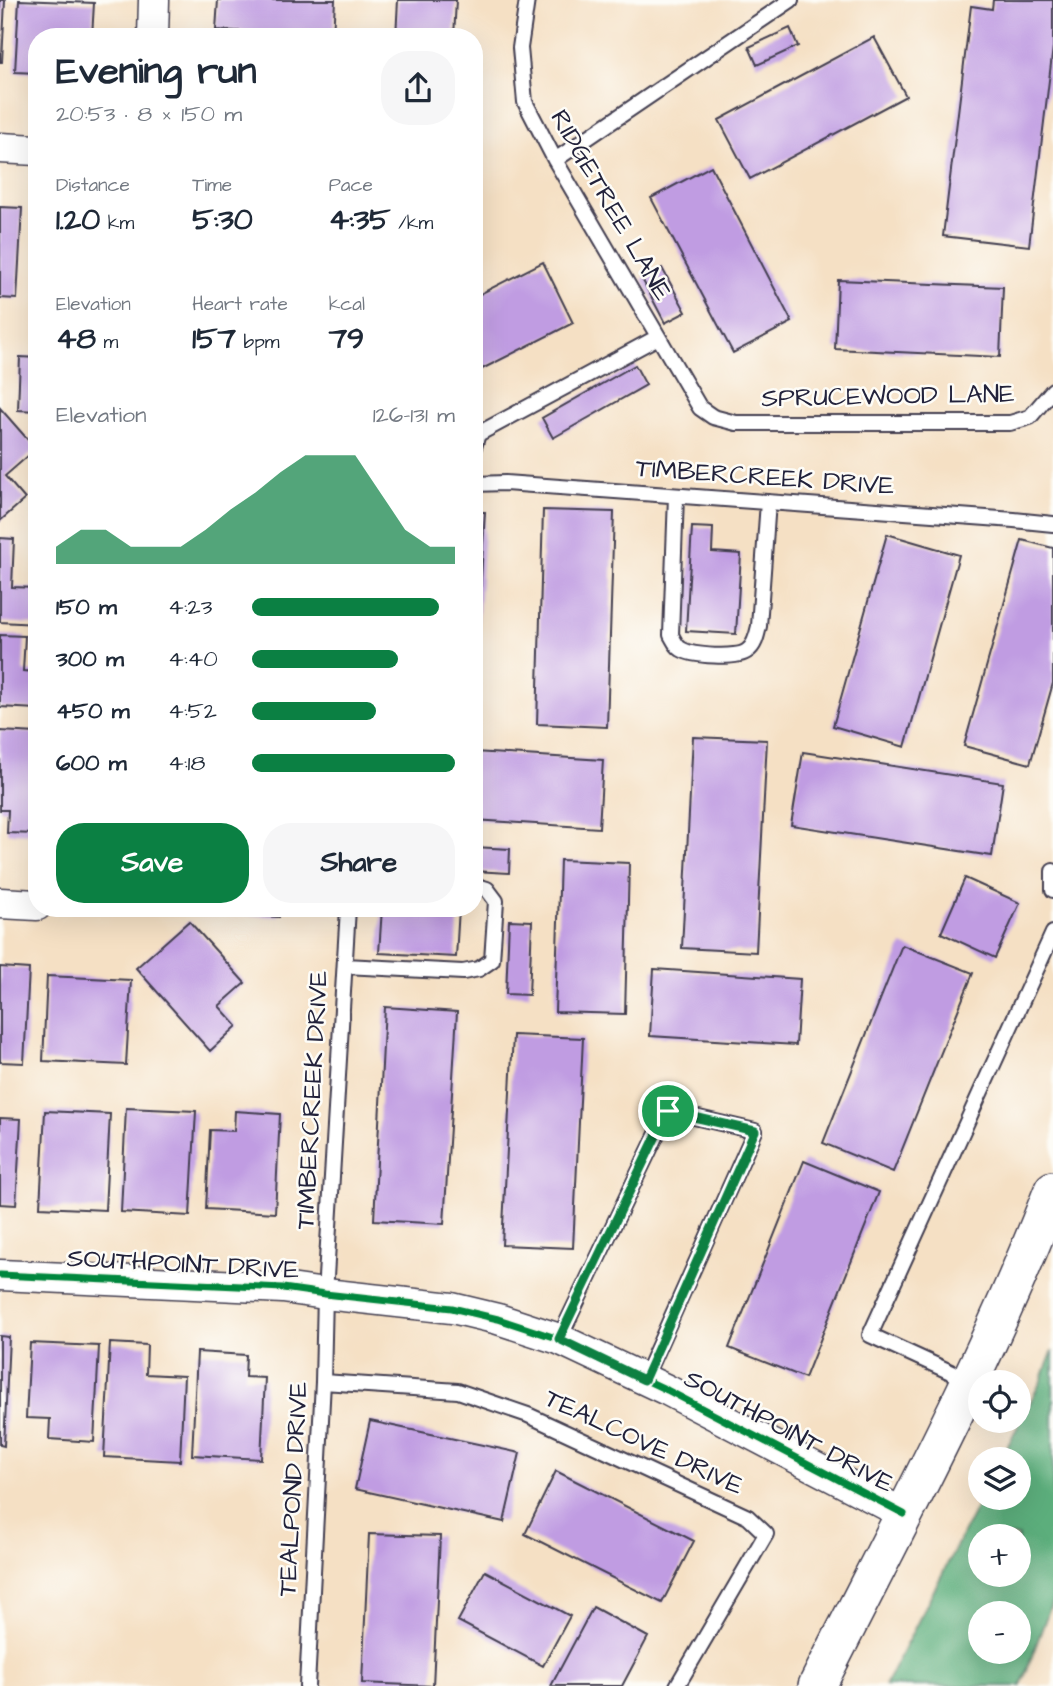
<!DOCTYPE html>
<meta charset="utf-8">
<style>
:root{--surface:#fff;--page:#f6f6f7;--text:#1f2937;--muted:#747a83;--accent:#0b8043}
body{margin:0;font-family:"Architects Daughter",sans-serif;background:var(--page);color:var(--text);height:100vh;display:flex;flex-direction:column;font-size:26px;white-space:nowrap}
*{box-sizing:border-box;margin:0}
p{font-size:23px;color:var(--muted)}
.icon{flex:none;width:38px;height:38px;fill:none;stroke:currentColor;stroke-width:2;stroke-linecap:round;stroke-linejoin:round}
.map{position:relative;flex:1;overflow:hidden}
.panel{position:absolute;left:28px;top:28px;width:455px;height:889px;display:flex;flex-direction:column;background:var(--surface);border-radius:28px;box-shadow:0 7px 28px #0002}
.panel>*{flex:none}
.tools{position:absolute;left:968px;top:1370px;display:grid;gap:14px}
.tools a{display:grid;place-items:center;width:63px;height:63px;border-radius:50%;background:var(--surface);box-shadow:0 7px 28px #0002;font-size:35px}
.pin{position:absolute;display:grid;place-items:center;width:60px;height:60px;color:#fff;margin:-30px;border:4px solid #fff;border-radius:50%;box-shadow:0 2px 7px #0007}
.round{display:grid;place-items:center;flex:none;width:74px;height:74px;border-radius:28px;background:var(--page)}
.headline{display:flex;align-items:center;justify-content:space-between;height:119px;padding:0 28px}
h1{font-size:38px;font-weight:700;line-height:52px}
.stats{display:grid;grid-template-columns:repeat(3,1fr);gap:10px;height:119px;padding:7px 28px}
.stats div{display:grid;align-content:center}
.stats b{font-size:30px;font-weight:700}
.stats small{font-size:19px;font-weight:400}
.stats p{font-size:19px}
.chart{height:196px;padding:14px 28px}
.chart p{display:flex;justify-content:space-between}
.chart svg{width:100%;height:126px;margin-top:7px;fill:var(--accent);opacity:.7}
.action{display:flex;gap:14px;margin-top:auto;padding:14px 28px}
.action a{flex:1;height:80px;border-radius:28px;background:var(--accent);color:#fff;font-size:28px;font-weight:700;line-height:80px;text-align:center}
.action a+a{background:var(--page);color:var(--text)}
ul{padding:0 28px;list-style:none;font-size:23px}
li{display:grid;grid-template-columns:112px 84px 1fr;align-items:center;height:52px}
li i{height:18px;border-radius:9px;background:var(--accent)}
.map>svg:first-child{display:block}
</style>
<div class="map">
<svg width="1053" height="1686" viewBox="0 0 1053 1686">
<rect width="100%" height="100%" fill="#fdfcf7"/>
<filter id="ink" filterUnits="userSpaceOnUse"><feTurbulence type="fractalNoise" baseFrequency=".0143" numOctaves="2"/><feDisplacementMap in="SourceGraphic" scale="14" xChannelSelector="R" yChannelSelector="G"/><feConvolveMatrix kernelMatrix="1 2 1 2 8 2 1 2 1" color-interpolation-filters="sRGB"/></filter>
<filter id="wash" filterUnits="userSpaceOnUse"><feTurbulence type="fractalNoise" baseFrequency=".00686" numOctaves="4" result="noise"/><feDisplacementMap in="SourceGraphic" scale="28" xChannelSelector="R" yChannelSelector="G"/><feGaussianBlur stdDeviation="1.57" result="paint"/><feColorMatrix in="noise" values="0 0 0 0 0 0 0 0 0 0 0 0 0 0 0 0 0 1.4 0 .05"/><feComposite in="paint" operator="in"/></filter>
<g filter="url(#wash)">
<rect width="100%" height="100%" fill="#f5e0c4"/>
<path fill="#5cae7b" stroke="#3f685b" stroke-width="2" fill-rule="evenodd" d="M1053,1350V1599L1021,1686H885L981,1498H1018V1460L1001,1459L1041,1381ZM980,1536H1018V1575H980ZM980,1614H1018V1652H980Z"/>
<g id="blocks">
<path fill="#c09ce2" d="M0,0H5L2,62H0Z
M19,0L94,3L92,37H37V73L15,72Z
M218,0H335L333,36L216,30Z
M398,0H456L454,37H396Z
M993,0H1053V47L1029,246L943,236L971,6L992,9Z
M790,28L798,46L757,65L749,47Z
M874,37L906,96L750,179L719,120Z
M711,166L792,322L733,353L651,198Z
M0,207L22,208L17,299L0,298Z
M543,262L573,323L474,373V297Z
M662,268L686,312L665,323L642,279Z
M838,280L1003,287L1000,357L835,349Z
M20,357L37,358V411L18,410Z
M635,365L646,385L553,438L542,418Z
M0,408L36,449L5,476L25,499L0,521Z
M543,510L614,512L607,727L537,724Z
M474,512H485L476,660H474Z
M692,527L713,528L712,552L741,554L736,634L686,631Z
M887,534L959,555L905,747L833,726Z
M0,538L14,539L12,587L37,588V624L0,622Z
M1022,540L1053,548V683L1030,764L964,746Z
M0,635L25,636L23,671L37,672V709L0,707Z
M0,731L37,733V834L7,833L8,810H0Z
M693,737L767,740L756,952L682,948Z
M474,752L603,760L599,828L474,820Z
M803,752L1003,783L992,856L791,825Z
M474,847L510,849L509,873L474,871Z
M560,860L629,863L625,1014L555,1012Z
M965,878L1020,903L995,958L941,933Z
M210,908H279V917L210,913Z
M382,908H459L456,957L379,953Z
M509,920L532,921L529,995L506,994Z
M189,921L245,983L219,1006L237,1026L210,1051L136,968Z
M902,945L973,973L893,1172L823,1143Z
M0,967L29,969L24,1063L0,1062Z
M654,969L800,979L796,1045L650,1036Z
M47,976L131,980L126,1065L43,1061Z
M385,1007L457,1012L444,1224L374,1220Z
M513,1035L583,1038L573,1248L502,1245Z
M126,1108L196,1111L190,1216L121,1212Z
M45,1111L110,1114L105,1210L40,1207Z
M235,1111L280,1114L275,1213L206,1209L210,1130L234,1131Z
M0,1118L21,1119L16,1205L0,1204Z
M804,1161L879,1192L805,1378L729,1348Z
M0,1336L9,1337L4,1446L0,1445Z
M30,1343L99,1346L94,1442L49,1439L50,1419L26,1418Z
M110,1343L147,1345L146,1374L184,1376L180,1461L104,1457Z
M197,1352L246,1355L245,1377L265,1378L261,1459L192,1455Z
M370,1421L520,1453L504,1522L355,1489Z
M556,1471L694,1541L662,1603L525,1534Z
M369,1534L440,1536L433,1686L362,1683Z
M485,1571L570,1616L543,1666L458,1621Z
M593,1607L648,1637L622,1686H551Z"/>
</g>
</g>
<g filter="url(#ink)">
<use href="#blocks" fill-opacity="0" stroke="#423e50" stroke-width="2"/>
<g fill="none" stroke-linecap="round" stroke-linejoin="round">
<defs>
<path id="service" d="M527,0L520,48L525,102L555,160L700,408L713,417L736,423H1010L1030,417L1053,390
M555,160L791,0
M474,447L478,434L658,337
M474,484L505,483L1014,520L1053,524
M676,496L671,635C674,640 676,646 681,649C692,656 737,659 747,651C755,646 757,635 759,626L768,502
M1053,871V890
M345,966L463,972L479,969L492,960L496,901L487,889L474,885
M559,1339L668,1111L755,1131L644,1379
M970,1381L870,1335L1053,933
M323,1382L458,1391L528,1415L748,1517L766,1534L677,1686
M307,1686L323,1382L325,1294L348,908"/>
<path id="minor" d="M153,37L154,0
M0,148L37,150
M0,903L37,905
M0,1275L283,1288L325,1294L452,1308L498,1319L559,1339L667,1390L904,1514"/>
<path id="tertiary" d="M817,1686C899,1523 987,1361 1053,1190"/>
</defs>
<use href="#service" stroke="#423e50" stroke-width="18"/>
<use href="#minor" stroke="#423e50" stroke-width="33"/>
<use href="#tertiary" stroke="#423e50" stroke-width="40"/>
<use href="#service" stroke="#fff" stroke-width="14"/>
<use href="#minor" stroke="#fff" stroke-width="30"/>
<use href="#tertiary" stroke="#fff" stroke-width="37"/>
<defs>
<path id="cycleway" d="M0,1275L283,1288L325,1294L452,1308L498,1319L559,1339L667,1390L904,1514"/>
</defs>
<use href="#cycleway" stroke="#fdfcf7" stroke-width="11"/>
<use href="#cycleway" stroke="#00873e" stroke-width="7"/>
</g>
</g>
<g fill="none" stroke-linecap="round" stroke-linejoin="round" filter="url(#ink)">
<defs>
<path id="route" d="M668,1111L755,1131L644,1380L559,1339Z"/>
</defs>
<use href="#route" stroke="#fff" stroke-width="14"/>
<use href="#route" stroke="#0b8043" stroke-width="9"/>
</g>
<g text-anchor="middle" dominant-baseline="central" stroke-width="5" stroke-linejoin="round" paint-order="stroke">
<g font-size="26" fill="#22223b" stroke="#fdfcf7">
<text transform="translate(611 205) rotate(60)">RIDGETREE LANE</text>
<text transform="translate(888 396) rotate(-1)">SPRUCEWOOD LANE</text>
<text transform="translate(765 477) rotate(4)">TIMBERCREEK DRIVE</text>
<text transform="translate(312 1100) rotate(-87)">TIMBERCREEK DRIVE</text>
<text transform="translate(183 1264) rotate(3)">SOUTHPOINT DRIVE</text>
<text transform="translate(789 1431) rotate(28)">SOUTHPOINT DRIVE</text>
<text transform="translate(644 1442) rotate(25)">TEALCOVE DRIVE</text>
<text transform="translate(293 1489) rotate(-87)">TEALPOND DRIVE</text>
</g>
</g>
</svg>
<div class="tools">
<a><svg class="icon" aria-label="locate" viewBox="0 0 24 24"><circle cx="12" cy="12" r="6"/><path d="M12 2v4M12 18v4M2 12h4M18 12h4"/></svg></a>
<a><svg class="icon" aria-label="layers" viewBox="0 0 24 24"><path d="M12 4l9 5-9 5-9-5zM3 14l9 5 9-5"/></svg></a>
<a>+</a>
<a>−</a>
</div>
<div class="pin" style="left:668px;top:1111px;background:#1e9e55"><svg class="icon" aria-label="arrive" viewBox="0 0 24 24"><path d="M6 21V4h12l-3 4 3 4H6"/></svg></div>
<section class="panel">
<div class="headline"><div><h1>Evening run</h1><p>20:53 · 8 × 150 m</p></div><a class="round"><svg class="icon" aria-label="share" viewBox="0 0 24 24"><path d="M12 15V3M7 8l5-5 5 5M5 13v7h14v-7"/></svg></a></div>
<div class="stats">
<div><p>Distance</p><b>1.20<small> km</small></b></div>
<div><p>Time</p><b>5:30</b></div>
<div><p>Pace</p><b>4:35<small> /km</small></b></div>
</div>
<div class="stats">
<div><p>Elevation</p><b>48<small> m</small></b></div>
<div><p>Heart rate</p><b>157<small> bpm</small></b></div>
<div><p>kcal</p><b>79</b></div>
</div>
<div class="chart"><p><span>Elevation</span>126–131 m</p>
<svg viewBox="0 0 160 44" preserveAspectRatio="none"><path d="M0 44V38L10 32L20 32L30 38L40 38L50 38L60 32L70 25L80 19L90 12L100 6L110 6L120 6L130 19L140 32L150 38L160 38V44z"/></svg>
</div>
<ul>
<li><b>150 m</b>4:23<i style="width:92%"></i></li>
<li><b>300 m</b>4:40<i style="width:72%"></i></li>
<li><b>450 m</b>4:52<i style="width:61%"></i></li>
<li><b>600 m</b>4:18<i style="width:100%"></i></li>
</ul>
<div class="action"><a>Save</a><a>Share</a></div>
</section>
</div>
